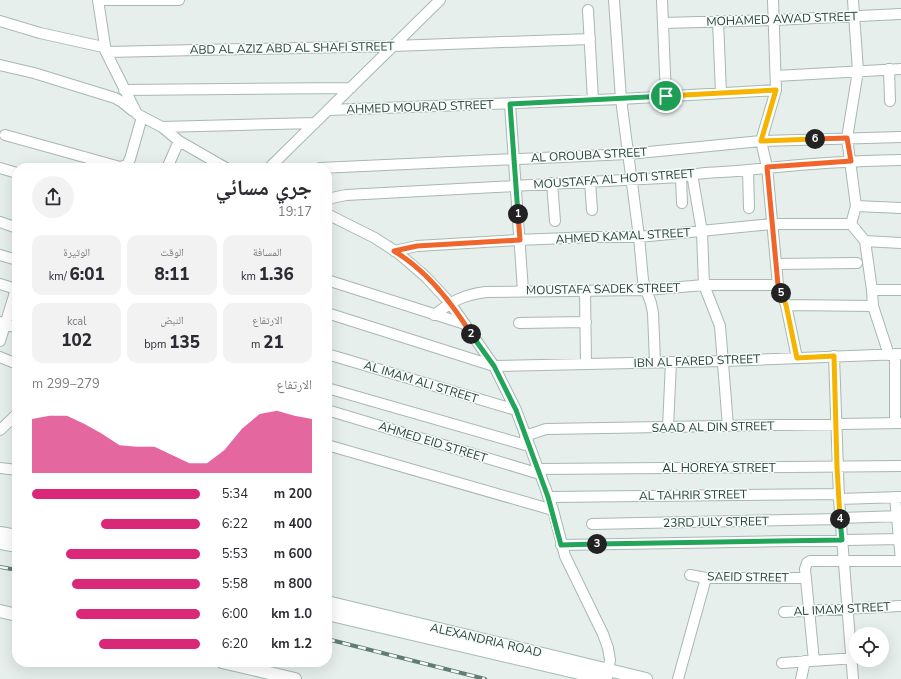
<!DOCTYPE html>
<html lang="ar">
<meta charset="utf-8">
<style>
:root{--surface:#fff;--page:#f2f2f3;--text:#2b2b33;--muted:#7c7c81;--accent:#db2777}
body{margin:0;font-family:"Nunito Sans","Noto Naskh Arabic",sans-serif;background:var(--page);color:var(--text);direction:rtl;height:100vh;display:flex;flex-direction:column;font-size:15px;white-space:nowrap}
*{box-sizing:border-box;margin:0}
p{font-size:13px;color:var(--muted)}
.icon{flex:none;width:22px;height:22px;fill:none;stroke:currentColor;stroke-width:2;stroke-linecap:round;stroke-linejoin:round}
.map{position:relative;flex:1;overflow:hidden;direction:ltr}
.panel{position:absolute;left:12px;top:163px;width:320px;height:504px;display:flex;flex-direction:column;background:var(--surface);border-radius:16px;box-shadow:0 4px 16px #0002;direction:rtl}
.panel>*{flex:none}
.buttons{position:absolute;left:849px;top:627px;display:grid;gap:8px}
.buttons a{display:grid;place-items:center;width:40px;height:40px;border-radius:50%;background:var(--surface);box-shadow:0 4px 16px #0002;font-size:20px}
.pin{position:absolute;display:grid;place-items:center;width:34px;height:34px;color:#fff;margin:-17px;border:2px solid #fff;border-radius:50%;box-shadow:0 1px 4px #0007}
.km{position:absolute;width:20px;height:20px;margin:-10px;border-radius:50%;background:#222;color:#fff;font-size:11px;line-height:20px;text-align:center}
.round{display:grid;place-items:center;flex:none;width:42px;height:42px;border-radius:21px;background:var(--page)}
.headline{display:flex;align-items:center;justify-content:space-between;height:68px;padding:0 20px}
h1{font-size:22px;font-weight:800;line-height:30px}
.stats{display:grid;grid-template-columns:repeat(3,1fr);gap:6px;height:68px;padding:4px 20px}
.stats div{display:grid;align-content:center;border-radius:10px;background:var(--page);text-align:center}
.stats b{font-size:17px;font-weight:800}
.stats small{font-size:11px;font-weight:400}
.stats p{font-size:11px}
.chart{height:112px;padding:8px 20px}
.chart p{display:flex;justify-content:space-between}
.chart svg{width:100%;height:72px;margin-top:4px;fill:var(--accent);opacity:.7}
ul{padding:0 20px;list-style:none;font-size:13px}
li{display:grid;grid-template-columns:64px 48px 1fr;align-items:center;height:30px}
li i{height:10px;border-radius:5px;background:var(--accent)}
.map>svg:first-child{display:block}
</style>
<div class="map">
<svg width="901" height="679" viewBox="0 0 901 679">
<rect width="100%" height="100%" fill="#e6efeb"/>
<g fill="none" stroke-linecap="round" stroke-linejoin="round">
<defs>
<path id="street" d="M98,0L106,52L137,114L162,127L179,141L226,168
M98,0H179
M614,0L621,99L639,237L643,280L646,290L651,303L653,313L655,362
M662,0L666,97
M773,0L776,90L761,141L767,167L778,285L786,305L797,358
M853,0L858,71L847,138L856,206L851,224L865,241L872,290L873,306L889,355
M588,10L593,100
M0,21L40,33L103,47L106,52L393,46L590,39
M718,21L721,93
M663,23L774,20L901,14
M0,65L34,73L115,98L122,102L133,111
M889,69L890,101
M776,76L901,69
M124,90L351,88
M510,104L523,291
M328,110L621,99L776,90
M162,127L315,123
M5,135L120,167L127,165L130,159L142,117
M0,168L17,173
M167,168L179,141
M269,168L440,0
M320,168L628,154L761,141L901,137
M748,170L749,208
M692,174L702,232L704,285L720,326L728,426
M681,177L682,203
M590,181L592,210
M552,183L555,221
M327,199L346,195L681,177C702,171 725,173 748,170C799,164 850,161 901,160
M856,206L901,208
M327,214L375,238L398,253L426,277L450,303L494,366L516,410L545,487L553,510L565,556L603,634L608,648L610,660L607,677
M0,222L17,228
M865,241L901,243
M394,251L417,246L517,240L594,237H639L771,224H851
M0,255L17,260
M776,264L857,263
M327,280L465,324
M0,284L16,289
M872,290H901
M585,291L586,364
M786,305L873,306
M327,313L494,366L723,361L901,354
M434,315C453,301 462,295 486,292L646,290L704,285H778
M0,322L17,328
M519,323L586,322
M0,341L17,286
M327,354L516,410
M895,354V423
M834,356L839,499L853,679
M0,357L17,364
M327,388L529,446
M327,410L540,474
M668,427L671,362
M0,430L17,414
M525,436L546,429L901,423
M327,445L553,510
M0,468L17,470
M538,469L901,466
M548,497L839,494
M895,497L901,560
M839,499L901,497
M840,518L901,516
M592,524L840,519
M561,545L901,539
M690,575L706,578H806
M784,612L901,606
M814,661L805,569L807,563L810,561H901
M782,663L856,658
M678,679L706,578
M801,679L805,661"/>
<path id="secondary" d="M0,533L17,536
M0,543L17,546
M327,602L646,679
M0,611L17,615
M327,614L605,679
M222,662L295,679"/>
</defs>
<use href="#street" stroke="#a8b8b2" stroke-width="12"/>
<use href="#secondary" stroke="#a4bbb3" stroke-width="14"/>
<use href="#street" stroke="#fff" stroke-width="10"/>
<use href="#secondary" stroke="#fff" stroke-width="12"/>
<defs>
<path id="rail" d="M0,567L17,570
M327,639L485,679"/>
</defs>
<use href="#rail" stroke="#5f7d75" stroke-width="4"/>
<use href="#rail" stroke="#f7fbf9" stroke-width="2.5" stroke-dasharray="8" stroke-linecap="butt"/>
</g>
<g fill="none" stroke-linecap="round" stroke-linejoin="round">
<defs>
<path id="split-1" d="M518,214L510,104L666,96"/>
<path id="split-2" d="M471,334C452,303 426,270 394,251L417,246L520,240L518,214"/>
<path id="split-3" d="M471,334L494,366L516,410L548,497L561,545L597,544"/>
<path id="split-4" d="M597,544L842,540L840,519"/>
<path id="split-5" d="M781,293L786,305L797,358L834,356L837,467L840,519"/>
<path id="split-6" d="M781,293L778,285L767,167L851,161L847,138L815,139"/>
<path id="split-7" d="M666,96L776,90L761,141L815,139"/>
</defs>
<use href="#split-1" stroke="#fff" stroke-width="8"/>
<use href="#split-2" stroke="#fff" stroke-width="8"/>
<use href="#split-3" stroke="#fff" stroke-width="8"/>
<use href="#split-4" stroke="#fff" stroke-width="8"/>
<use href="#split-5" stroke="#fff" stroke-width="8"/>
<use href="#split-6" stroke="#fff" stroke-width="8"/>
<use href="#split-7" stroke="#fff" stroke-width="8"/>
<use href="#split-1" stroke="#22a559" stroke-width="5"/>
<use href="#split-2" stroke="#f0652b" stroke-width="5"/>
<use href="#split-3" stroke="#22a559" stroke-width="5"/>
<use href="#split-4" stroke="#22a559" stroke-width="5"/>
<use href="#split-5" stroke="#f5b400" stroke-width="5"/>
<use href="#split-6" stroke="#f0652b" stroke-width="5"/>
<use href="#split-7" stroke="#f5b400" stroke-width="5"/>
</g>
<g text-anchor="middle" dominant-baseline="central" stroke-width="3" stroke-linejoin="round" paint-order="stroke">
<g font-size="12" fill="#24423a" stroke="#f7fbf9">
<text transform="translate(782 19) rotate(-2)">MOHAMED AWAD STREET</text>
<text transform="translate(292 48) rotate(-1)">ABD AL AZIZ ABD AL SHAFI STREET</text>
<text transform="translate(420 107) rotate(-2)">AHMED MOURAD STREET</text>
<text transform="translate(589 155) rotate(-3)">AL OROUBA STREET</text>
<text transform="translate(614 179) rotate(-4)">MOUSTAFA AL HOTI STREET</text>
<text transform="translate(623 236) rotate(-3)">AHMED KAMAL STREET</text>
<text transform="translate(603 289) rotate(-1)">MOUSTAFA SADEK STREET</text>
<text transform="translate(697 361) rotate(-2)">IBN AL FARED STREET</text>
<text transform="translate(421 382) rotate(17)">AL IMAM ALI STREET</text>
<text transform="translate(713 427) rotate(-1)">SAAD AL DIN STREET</text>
<text transform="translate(433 442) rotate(17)">AHMED EID STREET</text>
<text x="719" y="468">AL HOREYA STREET</text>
<text transform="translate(693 495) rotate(-1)">AL TAHRIR STREET</text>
<text transform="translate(716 522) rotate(-1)">23RD JULY STREET</text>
<text transform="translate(748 577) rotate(1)">SAEID STREET</text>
<text transform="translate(842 609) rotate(-3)">AL IMAM STREET</text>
<text transform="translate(486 640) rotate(13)">ALEXANDRIA ROAD</text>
</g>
</g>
</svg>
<div class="buttons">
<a><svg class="icon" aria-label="locate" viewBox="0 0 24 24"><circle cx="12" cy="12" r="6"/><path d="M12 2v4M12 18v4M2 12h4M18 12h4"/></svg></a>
</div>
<div class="pin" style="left:666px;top:96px;background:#1e9e55"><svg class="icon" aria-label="arrive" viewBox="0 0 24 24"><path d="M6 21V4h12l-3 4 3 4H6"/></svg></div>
<b class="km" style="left:518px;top:214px">1</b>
<b class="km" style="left:471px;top:334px">2</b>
<b class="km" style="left:597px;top:544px">3</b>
<b class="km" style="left:840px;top:519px">4</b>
<b class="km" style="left:781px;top:293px">5</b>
<b class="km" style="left:815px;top:139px">6</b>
<section class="panel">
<div class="headline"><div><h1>جري مسائي</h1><p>19:17</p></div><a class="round"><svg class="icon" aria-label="share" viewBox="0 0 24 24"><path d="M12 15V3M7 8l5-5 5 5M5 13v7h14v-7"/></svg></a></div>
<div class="stats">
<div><p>المسافة</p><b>1.36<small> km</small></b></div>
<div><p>الوقت</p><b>8:11</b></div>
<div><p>الوتيرة</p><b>6:01<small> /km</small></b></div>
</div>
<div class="stats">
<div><p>الارتفاع</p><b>21<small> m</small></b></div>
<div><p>النبض</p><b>135<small> bpm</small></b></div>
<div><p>kcal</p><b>102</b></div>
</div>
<div class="chart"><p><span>الارتفاع</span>279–299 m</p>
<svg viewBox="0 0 160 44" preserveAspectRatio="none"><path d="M0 44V11L10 9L20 9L30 14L40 20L50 27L60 28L70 28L80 33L90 38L100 38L110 30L120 17L130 8L140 6L150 9L160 11V44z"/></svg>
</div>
<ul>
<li><b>200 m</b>5:34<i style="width:100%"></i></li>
<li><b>400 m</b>6:22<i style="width:59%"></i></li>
<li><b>600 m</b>5:53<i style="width:80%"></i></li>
<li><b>800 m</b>5:58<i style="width:76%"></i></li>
<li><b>1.0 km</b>6:00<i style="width:74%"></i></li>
<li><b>1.2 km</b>6:20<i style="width:60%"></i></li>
</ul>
</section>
</div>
